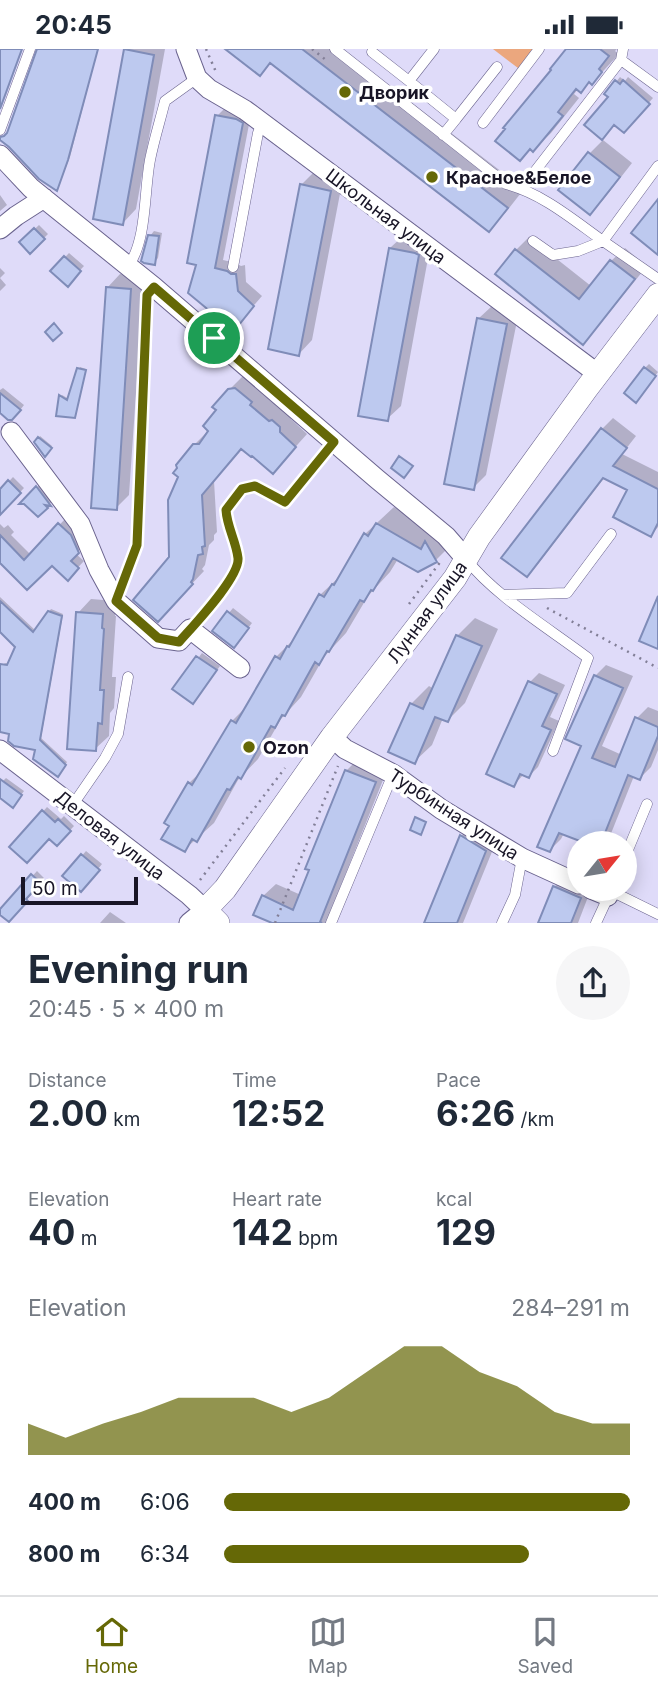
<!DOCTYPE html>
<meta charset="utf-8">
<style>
:root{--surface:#fff;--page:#f6f6f7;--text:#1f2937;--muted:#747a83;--line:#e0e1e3;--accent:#656806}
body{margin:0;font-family:Inter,sans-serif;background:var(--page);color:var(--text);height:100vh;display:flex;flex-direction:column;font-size:26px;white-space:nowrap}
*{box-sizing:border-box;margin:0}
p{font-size:23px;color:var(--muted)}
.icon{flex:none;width:38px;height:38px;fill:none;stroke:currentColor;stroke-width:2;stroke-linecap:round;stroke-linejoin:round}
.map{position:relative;height:874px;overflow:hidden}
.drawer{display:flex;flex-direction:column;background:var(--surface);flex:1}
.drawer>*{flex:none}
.needle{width:46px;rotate:60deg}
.buttons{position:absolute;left:567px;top:782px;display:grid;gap:14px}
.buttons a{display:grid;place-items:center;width:70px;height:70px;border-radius:50%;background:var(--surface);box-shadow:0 4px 18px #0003;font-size:35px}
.scale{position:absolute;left:21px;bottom:18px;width:117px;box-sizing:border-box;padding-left:7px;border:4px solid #181526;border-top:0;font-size:19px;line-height:24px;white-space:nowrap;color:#181526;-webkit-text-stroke:5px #fff;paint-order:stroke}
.pin{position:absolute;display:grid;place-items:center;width:60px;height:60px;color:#fff;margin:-30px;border:4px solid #fff;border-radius:50%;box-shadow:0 2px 7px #0007}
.round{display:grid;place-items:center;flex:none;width:74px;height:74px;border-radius:37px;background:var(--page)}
.summary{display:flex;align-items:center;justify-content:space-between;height:119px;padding:0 28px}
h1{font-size:38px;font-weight:700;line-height:52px}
.stats{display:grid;grid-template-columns:repeat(3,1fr);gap:10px;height:119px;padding:7px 28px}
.stats div{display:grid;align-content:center}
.stats b{font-size:35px;font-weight:700}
.stats small{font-size:19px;font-weight:400}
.stats p{font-size:19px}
.chart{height:196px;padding:14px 28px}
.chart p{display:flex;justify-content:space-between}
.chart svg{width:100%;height:126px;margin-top:7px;fill:var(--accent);opacity:.7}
ul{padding:0 28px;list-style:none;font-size:23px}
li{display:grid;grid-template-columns:112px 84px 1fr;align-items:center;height:52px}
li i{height:18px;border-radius:9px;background:var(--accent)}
.status{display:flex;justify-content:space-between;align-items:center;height:49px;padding:0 35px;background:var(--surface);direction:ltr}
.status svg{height:19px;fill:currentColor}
.dock{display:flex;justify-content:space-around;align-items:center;height:98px;border-top:2px solid var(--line);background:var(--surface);font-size:19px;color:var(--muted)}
.dock a{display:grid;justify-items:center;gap:4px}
.dock .active{color:var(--accent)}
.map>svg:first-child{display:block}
</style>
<div class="status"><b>20:45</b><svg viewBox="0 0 49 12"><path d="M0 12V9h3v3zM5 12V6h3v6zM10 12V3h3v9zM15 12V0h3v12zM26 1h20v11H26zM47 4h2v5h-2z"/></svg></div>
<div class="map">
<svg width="658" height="874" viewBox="0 0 658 874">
<rect width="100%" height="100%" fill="#dfdbf9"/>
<path fill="#eba77e" d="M493,0H533L518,19Z"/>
<path fill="#0003" d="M38,0H98L70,108L58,138Z
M127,0H165L136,160L123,174Z
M228,0H342L524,140L506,163L489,180L272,13L260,25Z
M569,0H617L615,2L619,5L592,34L590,32L581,41L578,40L574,45L579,49L551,84L533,101L531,99L520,110Z
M620,28L625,32L628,28L653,49L624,82L615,73L610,47L616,33Z
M226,58L251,65L223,211L236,214L241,217L245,216L246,233L262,247L234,279L198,214L217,67Z
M603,91L632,114L603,151L590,164L561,141L590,104Z
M314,123L343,129L312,291L299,305L301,136Z
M0,146L7,156L0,162Z
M39,176L48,185L30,203L21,193Z
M154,182L162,184L158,209L154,214L150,187Z
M404,186L431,193L401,357L387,370L390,199Z
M529,188L591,237L611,212L625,199L647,217L596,280L583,293L516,201Z
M69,204L84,217L67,235L52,222Z
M0,219L5,224L0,229Z
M120,225L144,227L129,446L116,459L107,239Z
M0,229L6,236L0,242Z
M492,257L519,262L486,426L473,439L478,270Z
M649,315L658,323L640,347L645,319Z
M80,318L86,320L76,366L74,367L58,365L61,347L62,346L69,350Z
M242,328H248L263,340L261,343L282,361L292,365L291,370L307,385L273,423L242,399L214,432L217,483L214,486V491L209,496L205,516L202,520L204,522L170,558L171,508L194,396L207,383H212L229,341Z
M3,339L24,356L17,365L0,362V341Z
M613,369L636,387L622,405L658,423V478L651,486L629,440L605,428L538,515L527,526L602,380Z
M40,387L52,397L45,405L36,393Z
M13,428L24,439L5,459L0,454V442Z
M41,434L54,451L38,465L23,453Z
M394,458L437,483L453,494L436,511L398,510L390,523L368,547L346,584L324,608L301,648L281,670L258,710L238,731L214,774L184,801L189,734L205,719L232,672L248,656L276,608L293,591L320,546L338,529L339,530L365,485Z
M65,470L83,497L76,505L84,512L68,529L52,515L27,539L0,500V475L4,479L8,476L14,483L11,486L31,506Z
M0,548L36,582L51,560L63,565L41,689L67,713L60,724L37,699L11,684L0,681V631L3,616L5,614L9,615L17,597L0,581Z
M91,550L116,552L115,567H116L112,628H116L114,659L110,664L109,687L95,700L78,564Z
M233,559L252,574L238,592L215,581Z
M475,569L498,580L465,654L448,671L443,669L432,696L414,713L411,655L429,637L434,640L457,587Z
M202,604L220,617L197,649L175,640Z
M606,616L633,627L602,697L622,706L637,669L648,658L658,662V701L651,718L640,729L634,727L610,787L602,794H590L564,784L561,790L550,801L584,696L595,627Z
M539,624L565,636L550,668L559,672L538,718L529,727L524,725L514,736L530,633Z
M359,709L387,721L326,874H274L263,847L276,835L301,846L346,722Z
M6,729L24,742L16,753L0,747V732L2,733Z
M47,758L61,770L64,767L74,777L57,795L49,787L12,798Z
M475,774L498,788L463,874H426L461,787Z
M86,802L102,815L85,836L67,824Z
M37,822L44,829L29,845L31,846L8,871L0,863Z
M568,825L591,840L578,874H540L554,838Z
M110,863L126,874H100Z"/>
<path fill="#bdc9ef" stroke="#7f8cb8" stroke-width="2" d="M0,0H22L0,60Z
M37,0H98L68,111L57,142L39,130L9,98L0,91V88L4,87L7,84Z
M124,0L154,6L123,176L93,170Z
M225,0H302L508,159L489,183L270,14L260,27Z
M566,0H600L609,7L599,20L602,23L592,36L589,33L581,44L576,40L558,63L563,67L533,103L530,100L520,112L495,92L505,80L503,79L551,21L550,20Z
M615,31L620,35L623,31L650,55L624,84L614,76L602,91L584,76L608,48L604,45Z
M215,66L236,70L243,74L215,219L227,222L231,225H236L238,242L254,257L234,282L188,244L196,216L187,214Z
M588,103L620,128L590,166L558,141Z
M300,135L331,142L299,307L268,300Z
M658,150V206L631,184Z
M34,179L45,190L30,205L19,193Z
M148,186L159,187L155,216L144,214L141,212Z
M389,199L415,204L419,206L388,372L358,367Z
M515,200L579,250L610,211L635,230L583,296L495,225Z
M64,207L81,222L68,238L50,222Z
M106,238L131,240L117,461L91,459Z
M477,269L507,275L474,441L444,435Z
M54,274L62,284L53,292L45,283Z
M644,318L656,327L636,354L624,344Z
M77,319L86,321L75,369L56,367L59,346L67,351Z
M235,339L252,353L250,356L269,372L272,371L280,378V383L296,398L273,425L252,407L251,408L241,400L202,446L205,497L202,498L203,505L198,506L193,530L191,533L193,535L158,573L133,551L169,508L168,451L178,428L173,424L177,419L176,416L193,395H199L208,382L203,377L216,361L212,358L228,340Z
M0,344L21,361L12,371H8L0,364Z
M601,379L627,399L613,417L658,440V474L651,488L613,468L627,441L603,429L527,528L501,509Z
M38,388L52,399L45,408L34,393Z
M399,407L413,417L404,429L391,419Z
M8,431L21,444L0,466V440Z
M36,437L51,457L45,456L48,459L38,468L24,455H19Z
M58,474L71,486L79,504L71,512L79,519L68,532L52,517L27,541L0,514V486L24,511Z
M376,474L421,500L425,492L437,513L418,523L393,509L373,542L371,541L364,553L360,551L329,603L327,602L319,616L315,613L285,667L282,666L275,679L271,677L241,730L238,728L230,741L227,740L197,793L192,790L185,803L161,790L169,777L164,774L188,733L192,736L231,671L236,674L275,607L280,610L287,597L289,598L319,545L324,548L332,535L334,536L364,484L368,487Z
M658,547V600L639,592Z
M0,552L33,583L48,562L62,567L40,691L66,716L58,728L33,710L35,701L14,697L8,692L9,685L0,683V615L7,616L15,598L0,583Z
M227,562L249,579L234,599L212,582Z
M76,563L103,565L102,579L104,580L100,641H104L102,675L98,674L96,702L67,700Z
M456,586L482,597L448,673L435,668L415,715L388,703L410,654L423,660Z
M196,607L217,621L193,655L172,640Z
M594,626L623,639L592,709L615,718L635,668L658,678V687L640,731L628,726L601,794H585L559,784L550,803L537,798L581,697L565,690Z
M528,632L557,645L542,677L551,681L529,729L520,725L514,738L486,725Z
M345,721L376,733L320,873L322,874H272L253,866L262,846L293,861L309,821L305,820Z
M0,730L22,746L13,759L0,749Z
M42,761L55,773L58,770L71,782L57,797L49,790L27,814L9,798Z
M415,768L426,773L421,786L410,781Z
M460,786L486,802L457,874H424Z
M81,805L100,821L81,843L62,827Z
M31,825L41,834L26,850L28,852L9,873L0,866V860Z
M553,837L581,849L571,874H538Z"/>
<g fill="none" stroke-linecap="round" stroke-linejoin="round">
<defs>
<path id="service" d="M335,0L506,135C543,145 572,170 603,192L658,117
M434,0L409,32L456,70L443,86
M372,3L409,32
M621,11L658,38
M456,70L497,18
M483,74L539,0
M0,81L30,0
M522,139L621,11L623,0
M533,192L553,206L578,202L603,192L658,230
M129,216C147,190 144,142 150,111C154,91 160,72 165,52L197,29
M233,218L258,84L262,74
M466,510C495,547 550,580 588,609L553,702
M503,546L567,544L611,485
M117,551L137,496L147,246L154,238
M190,580C203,565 240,527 238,508C236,492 227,478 226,461L242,440L255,437L285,453L334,393
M72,757L105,709L118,685L128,628
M625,808L647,755
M611,842L658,865
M331,874L393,725
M502,874L515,846L522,809
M596,874L609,846"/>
<path id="minor" d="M186,0L197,29L209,40L245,61L598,325
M0,106L31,139L154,238L377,430L446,487L466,510
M0,180L16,167L44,149
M11,383L80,475L99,521L116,552L158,589L179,592L190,580L240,619
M332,688L345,700L393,725L441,760L522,809L579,835
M0,701L189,846L205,861L189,874
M591,840L608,847"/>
<path id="tertiary" d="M218,874L205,861L225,840L332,688L455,529L479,488L587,339L658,246"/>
</defs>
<use href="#service" stroke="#6a638e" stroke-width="11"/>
<use href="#minor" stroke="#6a638e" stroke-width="21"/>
<use href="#tertiary" stroke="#6a638e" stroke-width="24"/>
<path stroke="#827f97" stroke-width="2.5" stroke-dasharray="2 5" stroke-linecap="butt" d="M206,0L216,23
M312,0L326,11
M409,555L441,512
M547,559L658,619
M200,831L285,719
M275,874L338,717"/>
<use href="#service" stroke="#fff" stroke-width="10"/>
<use href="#minor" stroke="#fff" stroke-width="19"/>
<use href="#tertiary" stroke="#fff" stroke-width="23"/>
</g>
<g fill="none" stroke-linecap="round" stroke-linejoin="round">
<defs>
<path id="route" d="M154,238L334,393L285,453L255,437L242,440L226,461C227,478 236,492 238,509C240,528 193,577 179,593L158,589L116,552L137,496L147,246Z"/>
</defs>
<use href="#route" stroke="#fff" stroke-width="14"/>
<use href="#route" stroke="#656806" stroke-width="9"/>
</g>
<g fill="#656806" stroke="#fff" stroke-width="2.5">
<circle cx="345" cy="43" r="7"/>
<circle cx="432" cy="128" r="7"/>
<circle cx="249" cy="698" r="7"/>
</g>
<g text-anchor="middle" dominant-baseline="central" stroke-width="7" stroke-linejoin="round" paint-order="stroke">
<g font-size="18" font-weight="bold" fill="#181526" stroke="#fff" text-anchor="start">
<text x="359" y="43">Дворик</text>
<text x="446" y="128">Красное&amp;Белое</text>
<text x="263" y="698">Ozon</text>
</g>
<g font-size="18" fill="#181526" stroke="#fff">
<text transform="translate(386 167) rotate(37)">Школьная улица</text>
<text transform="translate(427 563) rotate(-54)">Лунная улица</text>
<text transform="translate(454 765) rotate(33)">Турбинная улица</text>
<text transform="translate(110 786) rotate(38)">Деловая улица</text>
</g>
</g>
</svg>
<div class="buttons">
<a><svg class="needle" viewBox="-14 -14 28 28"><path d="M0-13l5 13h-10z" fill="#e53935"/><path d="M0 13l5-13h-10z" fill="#747a83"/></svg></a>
</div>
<div class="scale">50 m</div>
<div class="pin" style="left:214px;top:289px;background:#1e9e55"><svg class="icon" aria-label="arrive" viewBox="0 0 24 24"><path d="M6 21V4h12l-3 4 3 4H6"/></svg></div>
</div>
<section class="drawer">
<div class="summary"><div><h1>Evening run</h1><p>20:45 · 5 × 400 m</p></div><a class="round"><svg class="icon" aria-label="share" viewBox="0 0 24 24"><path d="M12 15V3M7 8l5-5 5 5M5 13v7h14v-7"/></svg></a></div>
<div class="stats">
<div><p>Distance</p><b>2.00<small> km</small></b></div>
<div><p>Time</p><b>12:52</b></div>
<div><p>Pace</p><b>6:26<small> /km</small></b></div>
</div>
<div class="stats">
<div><p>Elevation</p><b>40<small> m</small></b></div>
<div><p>Heart rate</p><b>142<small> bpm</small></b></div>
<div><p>kcal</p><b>129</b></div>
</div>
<div class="chart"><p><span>Elevation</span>284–291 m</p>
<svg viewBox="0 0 160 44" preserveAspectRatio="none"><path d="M0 44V33L10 38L20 33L30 29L40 24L50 24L60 24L70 29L80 24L90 15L100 6L110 6L120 15L130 20L140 29L150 33L160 33V44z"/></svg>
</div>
<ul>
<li><b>400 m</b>6:06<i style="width:100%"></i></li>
<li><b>800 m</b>6:34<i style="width:75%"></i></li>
</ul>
</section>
<nav class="dock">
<a class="active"><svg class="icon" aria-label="home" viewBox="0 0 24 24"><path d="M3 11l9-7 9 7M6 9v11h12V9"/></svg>Home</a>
<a><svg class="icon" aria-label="map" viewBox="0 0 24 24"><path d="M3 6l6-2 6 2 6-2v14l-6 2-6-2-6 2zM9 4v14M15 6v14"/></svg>Map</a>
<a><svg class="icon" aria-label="saved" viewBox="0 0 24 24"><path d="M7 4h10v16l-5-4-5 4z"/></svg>Saved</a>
</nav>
